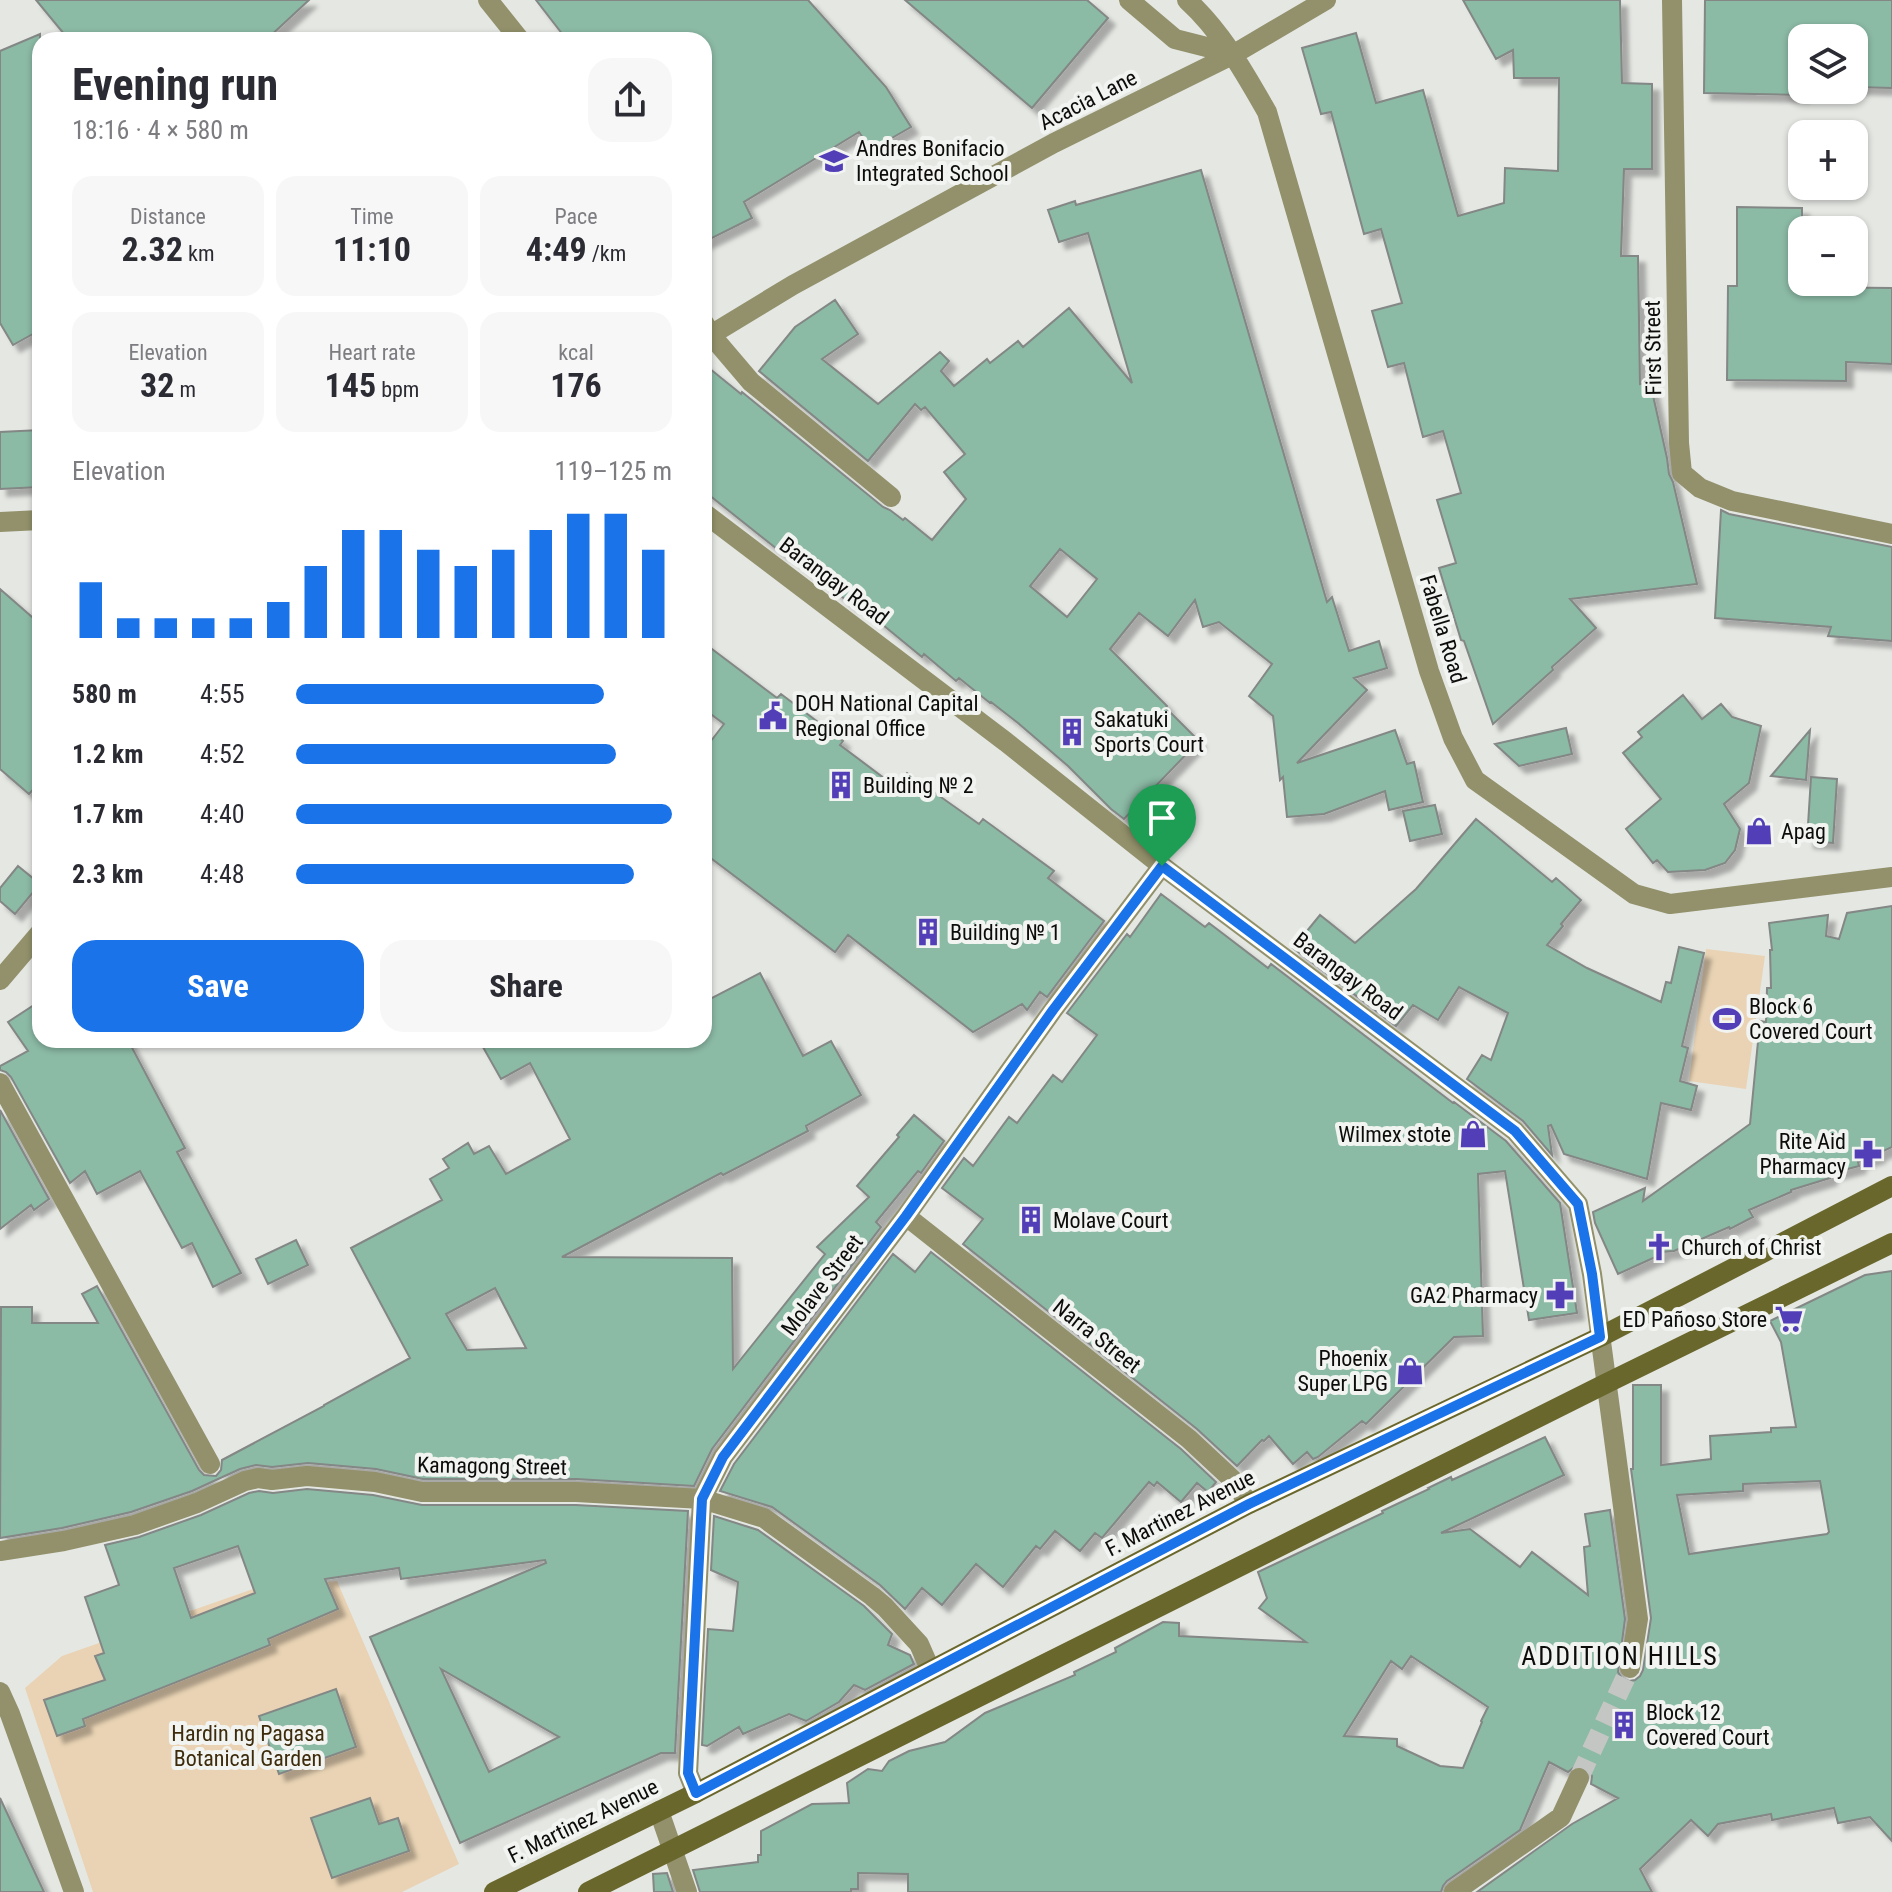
<!DOCTYPE html>
<meta charset="utf-8">
<style>
:root{--surface:#fff;--page:#f7f7f7;--text:#2b2b33;--muted:#7c7c81;--accent:#1a73e8}
body{margin:0;font-family:"Roboto Condensed",sans-serif;background:var(--page);color:var(--text);height:100vh;display:flex;flex-direction:column;font-size:30px;white-space:nowrap}
*{box-sizing:border-box;margin:0}
p{font-size:26px;color:var(--muted)}
.icon{flex:none;width:44px;height:44px;fill:none;stroke:currentColor;stroke-width:2;stroke-linecap:round;stroke-linejoin:round}
.map{position:relative;flex:1;overflow:hidden}
.sheet{position:absolute;left:32px;top:32px;width:680px;height:1016px;display:flex;flex-direction:column;background:var(--surface);border-radius:24px;box-shadow:0 2px 6px #0004}
.sheet>*{flex:none}
.controls{position:absolute;left:1788px;top:24px;display:grid;gap:16px}
.controls a{display:grid;place-items:center;width:80px;height:80px;border-radius:16px;background:var(--surface);box-shadow:0 2px 6px #0004;font-size:40px}
.pin{position:absolute;display:grid;place-items:center;width:68px;height:68px;color:#fff;margin:-82px -34px;border-radius:50% 50% 50% 0;rotate:-45deg;box-shadow:0 0 8px #0007}
.pin .icon{rotate:45deg}
.round{display:grid;place-items:center;flex:none;width:84px;height:84px;border-radius:24px;background:var(--page)}
.summary{display:flex;align-items:center;justify-content:space-between;height:136px;padding:0 40px}
h1{font-size:44px;font-weight:700;line-height:60px}
.figures{display:grid;grid-template-columns:repeat(3,1fr);gap:12px;height:136px;padding:8px 40px}
.figures div{display:grid;align-content:center;border-radius:20px;background:var(--page);text-align:center}
.figures b{font-size:34px;font-weight:700}
.figures small{font-size:22px;font-weight:400}
.figures p{font-size:22px}
.chart{height:224px;padding:16px 40px}
.chart p{display:flex;justify-content:space-between}
.chart svg{width:100%;height:144px;margin-top:8px;stroke:var(--accent);stroke-width:6}
.action{display:flex;gap:16px;margin-top:auto;padding:16px 40px}
.action a{flex:1;height:92px;border-radius:24px;background:var(--accent);color:#fff;font-size:32px;font-weight:700;line-height:92px;text-align:center}
.action a+a{background:var(--page);color:var(--text)}
ul{padding:0 40px;list-style:none;font-size:26px}
li{display:grid;grid-template-columns:128px 96px 1fr;align-items:center;height:60px}
li i{height:20px;border-radius:10px;background:var(--accent)}
.map>svg:first-child{display:block}
</style>
<div class="map">
<svg width="1892" height="1892" viewBox="0 0 1892 1892">
<defs>
<filter id="shadow"><feDropShadow dx="7" dy="7" stdDeviation="2" flood-color="#0004"/></filter>
</defs>
<rect width="100%" height="100%" fill="#e5e7e3"/>
<path fill="#e9d3b4" d="M1706,949L1765,956L1746,1089L1689,1081Z
M337,1581L459,1864L402,1892H93L25,1688L62,1656L256,1588Z"/>
<path fill="#8bbaa5" stroke="#838785" stroke-width="2" fill-rule="evenodd" filter="url(#shadow)" d="M36,0H309L266,40H69Z
M536,0H808L886,87L911,127L871,150L859,132L744,202L752,218L704,242V40H567Z
M905,0H1087L1108,18L1032,108Z
M1463,0H1620L1622,83L1652,84V169H1624L1621,256H1638L1640,384L1650,382L1667,458L1669,474L1673,482L1697,584L1570,599L1596,628L1552,667L1553,670L1493,724L1464,641L1461,640L1439,568L1456,563L1437,500L1461,493L1443,431L1423,437L1404,363L1388,367L1372,311L1402,303L1381,229L1364,234L1331,112L1321,114L1302,48L1356,33L1376,103L1423,90L1458,216L1504,203L1505,168L1558,171L1559,78H1514L1513,50L1496,59Z
M1705,0H1892V88L1854,87V38H1802V95L1704,93Z
M40,34V330L13,345L0,323V51Z
M1201,170L1327,602L1332,597L1349,651L1379,641L1387,668L1354,678L1367,690L1297,763L1395,730L1407,764L1414,762L1423,802L1389,810L1385,791L1324,814L1287,817L1283,777L1280,780L1273,716L1249,696L1272,664L1219,622L1203,627L1195,600L1168,636L1139,613L1110,649L1167,706L1166,708L1199,741L1124,819L1111,809L1068,766L1018,723L991,702L990,703L959,678L956,681L924,654L922,657L855,602L852,605L809,570L808,571L783,551L782,553L704,491V364L741,394L742,392L883,507L890,510L903,520L905,518L932,540L966,499L944,472L965,454L925,407L921,410L915,404L868,461L759,371L795,327L835,300L858,334L822,359L878,404L940,352L949,361L941,371L954,386L987,359L990,363L1018,341L1023,347L1069,308L1132,383L1088,233L1059,242L1048,210L1075,201L1076,205ZM1060,549L1097,579L1067,617L1030,586Z
M1737,207L1802,208V287L1892,288V364L1846,362V381L1727,380L1728,286H1737Z
M40,430V487L0,489V432Z
M1721,510L1729,514L1892,547V641L1828,636L1831,627L1715,618Z
M0,589L40,624V782L29,794L0,769Z
M704,643L777,698L781,694L843,741L840,745L896,787L907,773L979,824L983,819L1054,871L1048,878L1104,921L1047,997L1040,992L1027,1010L1022,1004L973,1032L848,935L835,952L704,853V750L724,724L704,709Z
M1683,695L1702,719L1721,704L1732,717L1761,726L1749,783L1724,804L1740,829L1735,850L1725,863L1705,870L1668,872L1657,860L1653,863L1626,829L1661,799L1623,753L1642,737L1638,732Z
M1566,728L1572,754L1519,766L1495,744Z
M1810,730L1806,780L1771,776Z
M1811,777L1837,779L1833,843L1807,841Z
M1435,805L1442,834L1410,841L1403,811Z
M1476,819L1552,882L1556,878L1581,900L1561,924L1563,926L1547,945L1587,968L1661,1002L1666,982L1671,983L1679,947L1704,953L1682,1046L1688,1048L1680,1081L1697,1086L1691,1110L1661,1103L1647,1179L1564,1154L1551,1125L1548,1126L1552,1155L1523,1121L1467,1079L1482,1055L1491,1060L1508,1013L1459,987L1438,1020L1413,1005L1396,1026L1293,948L1320,915L1355,943L1416,889Z
M18,866L40,884L15,914L0,901V888Z
M1161,894L1205,927L1209,923L1268,968L1271,964L1453,1103L1454,1102L1506,1141L1560,1203L1577,1313L1529,1320L1505,1171L1478,1174L1483,1336L1454,1337L1366,1424L1362,1421L1318,1457L1313,1459L1307,1452L1293,1464L1269,1436L1264,1441L1262,1440L1237,1466L1197,1429L963,1244L983,1219L942,1188L964,1158L973,1166L1009,1117L1017,1123L1053,1075L1062,1082L1097,1035L1067,1013L1127,934L1130,937Z
M1892,906V1147L1877,1154L1878,1156L1858,1162L1859,1166L1829,1174L1830,1178L1791,1190V1192L1749,1210L1753,1217L1730,1229L1729,1227L1674,1251L1662,1252V1254L1618,1274L1595,1223L1593,1212L1645,1188L1643,1201L1750,1124L1760,1021L1766,1022L1767,988H1771L1770,950H1772L1769,923L1828,915L1826,936L1839,939L1847,913Z
M760,973L803,1056L831,1041L861,1095L806,1126L808,1131L723,1175L721,1173L562,1257L732,1258L733,1369L825,1254L817,1247L869,1197L857,1186L899,1137L897,1135L914,1115L944,1141L921,1173L918,1171L876,1222L881,1227L712,1449L694,1486L576,1479H423L376,1469L308,1463L272,1467L256,1465L240,1469L192,1491L131,1512L62,1528L0,1538L1,1307H32V1323H98L82,1294L97,1286L199,1470L204,1475L216,1476L221,1470L222,1460L324,1406V1405L410,1358L351,1248L442,1200L430,1179L449,1168L443,1159L468,1143L474,1154L489,1146L506,1174L570,1139L530,1063L501,1079L479,1040H704V1002ZM495,1288L526,1348L467,1350L446,1314Z
M40,1001V1040H128L185,1148L177,1152L241,1273L213,1287L192,1243L182,1248L140,1171L97,1194L85,1171L70,1183L11,1077L6,1072L0,1070V1066L28,1051L8,1022Z
M0,1110L49,1199L34,1210L31,1205L0,1229Z
M296,1240L308,1265L268,1284L256,1259Z
M931,1252L1181,1449L1216,1482L1208,1492L1197,1483L1181,1502L1157,1482L1154,1486L1149,1482L1102,1538L1095,1533L1080,1551L1055,1531L1040,1549L1036,1546L1003,1587L976,1564L942,1605L922,1588L905,1609L880,1585L772,1507L720,1491L734,1464L893,1254L915,1272Z
M1892,1271V1841L1870,1817L1838,1823L1834,1808L1772,1820L1771,1814L1718,1824L1708,1836L1691,1820L1640,1869L1652,1892H1477L1572,1824L1618,1798L1591,1784L1592,1776L1585,1767L1577,1765L1568,1772L1549,1762L1520,1830L1447,1881L1443,1886L1441,1892H908V1874L858,1873V1889H851V1892H700L693,1870L758,1862V1855H761V1831L812,1804L849,1803L847,1783L868,1769L882,1771L889,1761L909,1751L945,1742L985,1713L1075,1675L1074,1672L1116,1652L1115,1648L1163,1622L1179,1623V1636L1306,1642L1259,1608L1267,1598L1258,1572L1383,1513L1382,1511L1429,1489L1428,1488L1451,1477L1452,1480L1545,1437L1564,1475L1441,1533L1470,1529L1520,1567L1532,1552L1588,1595L1584,1547L1590,1546L1585,1514L1610,1510L1625,1619L1618,1672L1622,1678L1629,1681L1635,1680L1640,1676L1643,1670L1651,1618L1631,1469H1633V1385H1661V1465L1711,1459L1710,1436L1771,1432V1428L1796,1427L1781,1342L1770,1321L1865,1275ZM1820,1481L1829,1532L1827,1534L1689,1554L1677,1495L1743,1491V1484ZM1411,1656L1488,1707L1481,1721L1482,1722L1463,1768L1440,1766L1397,1746V1739L1344,1736L1391,1661L1402,1669Z
M307,1489L373,1495L422,1505H576L688,1511L675,1753H661L460,1843L370,1637L546,1563L545,1560L401,1579L399,1568L325,1579L338,1609L268,1639L270,1645L83,1719L85,1726L57,1736L44,1700L105,1680L95,1656L104,1653L85,1597L119,1585L105,1545L139,1537L201,1515L249,1493L259,1491L273,1493ZM238,1546L255,1593L191,1618L174,1568ZM441,1669L559,1737L489,1772Z
M714,1516L758,1530L864,1606L892,1634L888,1645L910,1655L914,1664L865,1690L854,1685L839,1702L806,1721L789,1714L743,1734L739,1727L707,1746L702,1745L708,1629L733,1631L738,1582L711,1570Z
M336,1689L356,1747L279,1774L259,1716Z
M0,1798L44,1892H0Z
M370,1798L379,1824L398,1818L409,1851L332,1878L311,1818Z
M667,1873L673,1892H654L653,1874Z"/>
<g fill="none" stroke-linecap="round" stroke-linejoin="round">
<path stroke="#c4c6c3" stroke-width="20" stroke-dasharray="20 10" stroke-linecap="butt" d="M1579,1778L1630,1668"/>
<path stroke="#92916b" stroke-width="20" d="M488,0L520,40
M1672,0L1679,443L1682,473L1700,488L1732,501L1892,534
M704,323L711,335L751,382L891,497
M704,339L793,285L1054,143L1234,54
M704,513L1006,742L1162,866L1515,1131L1578,1204L1592,1274L1638,1619L1630,1668
M0,522L40,520
M0,980L40,933
M0,1083L210,1464
M906,1216L1189,1439L1232,1479L1249,1504
M0,1551L64,1541L135,1525L197,1503L245,1481L258,1478L272,1480L307,1476L375,1482L422,1492H576L702,1499L764,1518L872,1596L885,1607L919,1644L930,1669
M0,1692L10,1714L74,1892
M696,1793L688,1773L702,1499L723,1457L906,1216L1053,1010L1162,866
M659,1811L687,1892
M1454,1892L1561,1817L1579,1778"/>
<path stroke="#92916b" stroke-width="20" d="M1129,0L1175,39L1234,54
M1187,0C1222,32 1244,72 1267,112L1429,671L1453,738L1475,780L1634,894L1670,904L1892,877
M1234,54L1326,0"/>
<path stroke="#6a672c" stroke-width="20" d="M494,1892L696,1793L1249,1504L1600,1337L1892,1186
M588,1892L1607,1383L1892,1243"/>
</g>
<g fill="none" stroke-linecap="round" stroke-linejoin="round">
<defs>
<path id="route" d="M1162,866L1515,1131L1578,1204L1592,1274L1600,1337L1249,1504L696,1793L688,1773L702,1499L723,1457L906,1216L1053,1010Z"/>
</defs>
<use href="#route" stroke="#fff" stroke-width="16"/>
<use href="#route" stroke="#1a73e8" stroke-width="10"/>
</g>
<defs>
<symbol id="school-bare" viewBox="-9 -9 18 18"><path d="M0-5L7-2L0 1L-7-2ZM-4 1L0 2.5L4 1V4Q0 6-4 4Z" fill="#523fb7" stroke="#f2f4f1" stroke-width="2.5" paint-order="stroke"/></symbol>
<symbol id="civic-bare" viewBox="-9 -9 18 18"><path d="M-.6-6.5H3V-4.5H.6V-3L4-1V1h2V6H-6V1h2V-1L-.6-3ZM-1.2 2.5V6h2.4V2.5Z" fill="#523fb7" stroke="#f2f4f1" stroke-width="2.5" paint-order="stroke"/></symbol>
<symbol id="building-bare" viewBox="-9 -9 18 18"><path d="M-4-6H4V6H1V3H-1V6H-4ZM-2.5-4.3h1.7v1.8h-1.7ZM.8-4.3h1.7v1.8H.8ZM-2.5-1h1.7V.8h-1.7ZM.8-1h1.7V.8H.8Z" fill="#523fb7" stroke="#f2f4f1" stroke-width="2.5" paint-order="stroke"/></symbol>
<symbol id="shop-bare" viewBox="-9 -9 18 18"><path d="M-5-2.5h2.3a2.7 3.5 0 0 1 5.4 0H5L5.5 6h-11ZM-1.5-2.5h3a1.5 2.3 0 0 0-3 0Z" fill="#523fb7" stroke="#f2f4f1" stroke-width="2.5" paint-order="stroke"/></symbol>
<symbol id="stadium-bare" viewBox="-9 -9 18 18"><path d="M0-5a6.5 5 0 1 0 0 10a6.5 5 0 1 0 0-10ZM-3.5-1.8h7v3.6h-7Z" fill="#523fb7" stroke="#f2f4f1" stroke-width="2.5" paint-order="stroke"/></symbol>
<symbol id="pharmacy-bare" viewBox="-9 -9 18 18"><path d="M-2-6h4v4h4v4h-4v4h-4v-4h-4v-4h4Z" fill="#523fb7" stroke="#f2f4f1" stroke-width="2.5" paint-order="stroke"/></symbol>
<symbol id="church-bare" viewBox="-9 -9 18 18"><path d="M-1.2-6h2.4v3.5h3.3v2.4h-3.3V6h-2.4V-.1h-3.3v-2.4h3.3Z" fill="#523fb7" stroke="#f2f4f1" stroke-width="2.5" paint-order="stroke"/></symbol>
<symbol id="supermarket-bare" viewBox="-9 -9 18 18"><path d="M-6-5.5h2.5l.6 2H6L4.5 2H-2.5L-4.4-4H-6ZM-1.5 3.2a1.3 1.3 0 1 0 .1 0ZM3 3.2a1.3 1.3 0 1 0 .1 0Z" fill="#523fb7" stroke="#f2f4f1" stroke-width="2.5" paint-order="stroke"/></symbol>
</defs>
<g fill-rule="evenodd">
<use href="#school-bare" x="814" y="141" width="40" height="40"/>
<use href="#civic-bare" x="753" y="696" width="40" height="40"/>
<use href="#building-bare" x="1052" y="712" width="40" height="40"/>
<use href="#building-bare" x="821" y="765" width="40" height="40"/>
<use href="#shop-bare" x="1739" y="811" width="40" height="40"/>
<use href="#building-bare" x="908" y="912" width="40" height="40"/>
<use href="#stadium-bare" x="1707" y="999" width="40" height="40"/>
<use href="#shop-bare" x="1453" y="1114" width="40" height="40"/>
<use href="#pharmacy-bare" x="1848" y="1134" width="40" height="40"/>
<use href="#building-bare" x="1011" y="1200" width="40" height="40"/>
<use href="#church-bare" x="1639" y="1227" width="40" height="40"/>
<use href="#pharmacy-bare" x="1540" y="1275" width="40" height="40"/>
<use href="#supermarket-bare" x="1769" y="1299" width="40" height="40"/>
<use href="#shop-bare" x="1390" y="1351" width="40" height="40"/>
<use href="#building-bare" x="1604" y="1705" width="40" height="40"/>
</g>
<g text-anchor="middle" dominant-baseline="central" stroke-width="8" stroke-linejoin="round" paint-order="stroke">
<g font-size="22" fill="#0c0c0b" stroke="#f2f4f1">
<text transform="translate(1088 100) rotate(-27)">Acacia Lane</text>
<text transform="translate(1653 348) rotate(-91)">First Street</text>
<text transform="translate(834 581) rotate(37)">Barangay Road</text>
<text transform="translate(1443 629) rotate(73)">Fabella Road</text>
<text transform="translate(1348 976) rotate(37)">Barangay Road</text>
<text transform="translate(822 1285) rotate(-53)">Molave Street</text>
<text transform="translate(1097 1336) rotate(38)">Narra Street</text>
<text transform="translate(492 1466) rotate(1)">Kamagong Street</text>
<text transform="translate(1180 1513) rotate(-27)">F. Martinez Avenue</text>
<text transform="translate(583 1821) rotate(-26)">F. Martinez Avenue</text>
</g>
<g font-size="22" fill="#0c0c0b" stroke="#f2f4f1" text-anchor="start">
<text x="856" y="148">Andres Bonifacio<tspan x="856" dy="25">Integrated School</tspan></text>
<text x="795" y="703">DOH National Capital<tspan x="795" dy="25">Regional Office</tspan></text>
<text x="1094" y="719">Sakatuki<tspan x="1094" dy="25">Sports Court</tspan></text>
<text x="863" y="785">Building № 2</text>
<text x="1781" y="831">Apag</text>
<text x="950" y="932">Building № 1</text>
<text x="1749" y="1006">Block 6<tspan x="1749" dy="25">Covered Court</tspan></text>
<text x="1451" y="1134" text-anchor="end">Wilmex stote</text>
<text x="1846" y="1141" text-anchor="end">Rite Aid<tspan x="1846" dy="25">Pharmacy</tspan></text>
<text x="1053" y="1220">Molave Court</text>
<text x="1681" y="1247">Church of Christ</text>
<text x="1538" y="1295" text-anchor="end">GA2 Pharmacy</text>
<text x="1767" y="1319" text-anchor="end">ED Pañoso Store</text>
<text x="1388" y="1358" text-anchor="end">Phoenix<tspan x="1388" dy="25">Super LPG</tspan></text>
<text x="1646" y="1712">Block 12<tspan x="1646" dy="25">Covered Court</tspan></text>
</g>
<g font-size="22" fill="#3d2b0b" stroke="#f2f4f1">
<text x="248" y="1733">Hardin ng Pagasa<tspan x="248" dy="25">Botanical Garden</tspan></text>
</g>
<g font-size="26" letter-spacing="2" fill="#0c0c0b" stroke="#f2f4f1">
<text x="1620" y="1656">ADDITION HILLS</text>
</g>
</g>
</svg>
<div class="controls">
<a><svg class="icon" aria-label="layers" viewBox="0 0 24 24"><path d="M12 4l9 5-9 5-9-5zM3 14l9 5 9-5"/></svg></a>
<a>+</a>
<a>−</a>
</div>
<div class="pin" style="left:1162px;top:866px;background:#1e9e55"><svg class="icon" aria-label="arrive" viewBox="0 0 24 24"><path d="M6 21V4h12l-3 4 3 4H6"/></svg></div>
<section class="sheet">
<div class="summary"><div><h1>Evening run</h1><p>18:16 · 4 × 580 m</p></div><a class="round"><svg class="icon" aria-label="share" viewBox="0 0 24 24"><path d="M12 15V3M7 8l5-5 5 5M5 13v7h14v-7"/></svg></a></div>
<div class="figures">
<div><p>Distance</p><b>2.32<small> km</small></b></div>
<div><p>Time</p><b>11:10</b></div>
<div><p>Pace</p><b>4:49<small> /km</small></b></div>
</div>
<div class="figures">
<div><p>Elevation</p><b>32<small> m</small></b></div>
<div><p>Heart rate</p><b>145<small> bpm</small></b></div>
<div><p>kcal</p><b>176</b></div>
</div>
<div class="chart"><p><span>Elevation</span>119–125 m</p>
<svg viewBox="0 0 160 44" preserveAspectRatio="none"><path d="M5 44V27M15 44V38M25 44V38M35 44V38M45 44V38M55 44V33M65 44V22M75 44V11M85 44V11M95 44V17M105 44V22M115 44V17M125 44V11M135 44V6M145 44V6M155 44V17"/></svg>
</div>
<ul>
<li><b>580 m</b>4:55<i style="width:82%"></i></li>
<li><b>1.2 km</b>4:52<i style="width:85%"></i></li>
<li><b>1.7 km</b>4:40<i style="width:100%"></i></li>
<li><b>2.3 km</b>4:48<i style="width:90%"></i></li>
</ul>
<div class="action"><a>Save</a><a>Share</a></div>
</section>
</div>
